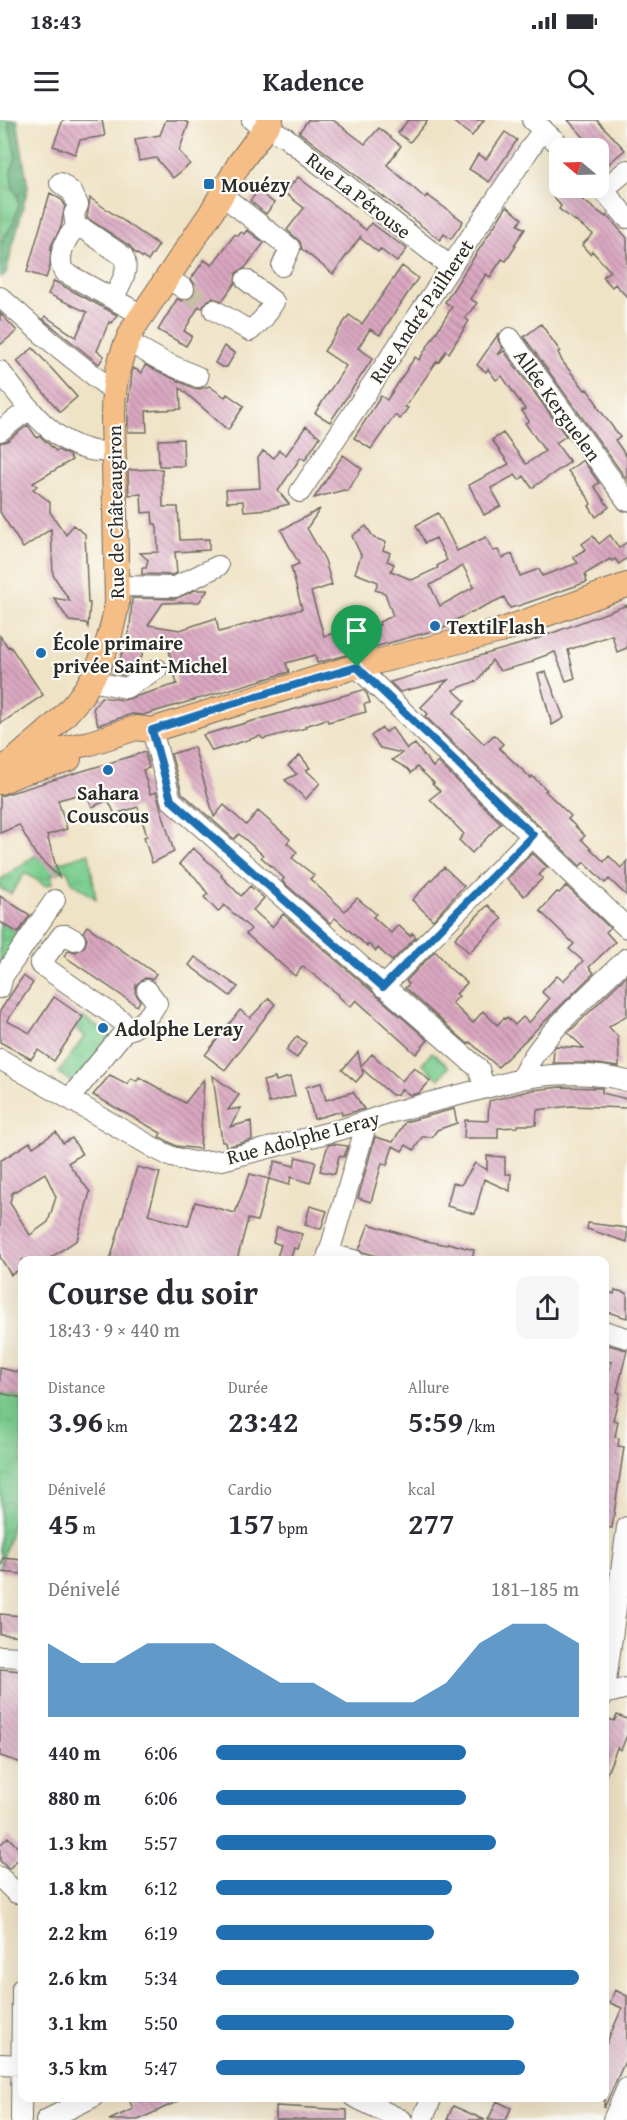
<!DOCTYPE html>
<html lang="fr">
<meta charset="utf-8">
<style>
:root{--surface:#fff;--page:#f7f7f7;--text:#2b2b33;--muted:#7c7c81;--accent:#1f6fb2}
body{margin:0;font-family:"Gentium Book Plus",serif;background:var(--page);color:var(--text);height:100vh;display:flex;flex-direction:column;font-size:22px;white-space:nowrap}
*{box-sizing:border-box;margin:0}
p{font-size:20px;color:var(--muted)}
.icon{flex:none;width:33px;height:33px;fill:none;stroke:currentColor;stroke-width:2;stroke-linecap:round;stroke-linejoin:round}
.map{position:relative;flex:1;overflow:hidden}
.drawer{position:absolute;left:18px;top:1136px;width:591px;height:846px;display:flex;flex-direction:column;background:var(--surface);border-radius:12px;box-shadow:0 6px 24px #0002}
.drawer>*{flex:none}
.needle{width:39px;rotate:289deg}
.controls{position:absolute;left:549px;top:18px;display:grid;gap:12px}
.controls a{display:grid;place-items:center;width:60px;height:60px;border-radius:12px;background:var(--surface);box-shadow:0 6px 24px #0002;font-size:30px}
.pin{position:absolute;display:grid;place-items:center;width:51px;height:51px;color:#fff;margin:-62px -26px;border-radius:50% 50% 50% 0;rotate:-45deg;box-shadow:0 0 6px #0007}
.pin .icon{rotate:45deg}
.round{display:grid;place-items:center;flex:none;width:63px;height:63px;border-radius:12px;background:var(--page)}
.headline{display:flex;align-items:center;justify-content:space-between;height:102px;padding:0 30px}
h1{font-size:33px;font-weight:800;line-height:45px}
.metrics{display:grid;grid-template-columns:repeat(3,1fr);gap:9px;height:102px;padding:6px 30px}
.metrics div{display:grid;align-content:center}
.metrics b{font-size:30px;font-weight:800}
.metrics small{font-size:16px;font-weight:400}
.metrics p{font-size:16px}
.chart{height:168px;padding:12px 30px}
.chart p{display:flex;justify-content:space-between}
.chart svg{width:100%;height:108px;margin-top:6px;fill:var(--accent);opacity:.7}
ul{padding:0 30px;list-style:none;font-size:20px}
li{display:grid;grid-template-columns:96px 72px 1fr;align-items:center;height:45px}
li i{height:15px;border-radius:8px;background:var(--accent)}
.status{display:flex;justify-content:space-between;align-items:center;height:42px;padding:0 30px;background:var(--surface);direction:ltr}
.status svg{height:16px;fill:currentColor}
header{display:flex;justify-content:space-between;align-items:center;height:78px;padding:0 30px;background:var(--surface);font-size:27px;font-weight:800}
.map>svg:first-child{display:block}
</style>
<div class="status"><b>18:43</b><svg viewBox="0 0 49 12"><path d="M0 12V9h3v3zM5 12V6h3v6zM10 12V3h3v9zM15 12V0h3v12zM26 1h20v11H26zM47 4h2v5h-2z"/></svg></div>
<header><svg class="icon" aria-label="menu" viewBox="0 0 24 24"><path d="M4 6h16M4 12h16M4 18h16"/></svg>Kadence<svg class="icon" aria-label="search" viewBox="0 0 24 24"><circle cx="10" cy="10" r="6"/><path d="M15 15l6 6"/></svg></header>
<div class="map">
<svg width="627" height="2000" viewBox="0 0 627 2000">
<defs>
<pattern id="grass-tufts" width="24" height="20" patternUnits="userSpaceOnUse" patternTransform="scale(1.5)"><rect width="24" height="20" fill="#7bcd8f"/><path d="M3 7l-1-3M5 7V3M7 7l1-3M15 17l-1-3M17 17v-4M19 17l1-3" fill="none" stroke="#6ab07c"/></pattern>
<pattern id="forest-crowns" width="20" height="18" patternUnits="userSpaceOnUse" patternTransform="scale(1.5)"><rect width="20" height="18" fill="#64b07a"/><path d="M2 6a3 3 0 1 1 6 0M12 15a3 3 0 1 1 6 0" fill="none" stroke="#538f64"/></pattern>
<pattern id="park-crowns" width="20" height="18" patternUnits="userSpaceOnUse" patternTransform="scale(1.5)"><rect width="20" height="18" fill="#7bcd8f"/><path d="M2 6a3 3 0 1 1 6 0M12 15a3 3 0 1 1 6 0" fill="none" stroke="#6ab07c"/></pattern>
<pattern id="building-back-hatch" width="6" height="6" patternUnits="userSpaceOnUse" patternTransform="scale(1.5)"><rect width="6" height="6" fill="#daa7c1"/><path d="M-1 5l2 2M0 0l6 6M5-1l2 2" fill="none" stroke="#b1889d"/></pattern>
</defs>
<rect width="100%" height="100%" fill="#fdfcf7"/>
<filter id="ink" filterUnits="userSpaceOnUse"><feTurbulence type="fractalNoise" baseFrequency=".0167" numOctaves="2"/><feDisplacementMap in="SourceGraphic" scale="12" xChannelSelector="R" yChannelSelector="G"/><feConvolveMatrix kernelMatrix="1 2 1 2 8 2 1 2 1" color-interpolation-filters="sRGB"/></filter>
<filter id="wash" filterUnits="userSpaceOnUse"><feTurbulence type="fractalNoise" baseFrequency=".008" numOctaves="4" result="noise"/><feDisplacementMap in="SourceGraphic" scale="24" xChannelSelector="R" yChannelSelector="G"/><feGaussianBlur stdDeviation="1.35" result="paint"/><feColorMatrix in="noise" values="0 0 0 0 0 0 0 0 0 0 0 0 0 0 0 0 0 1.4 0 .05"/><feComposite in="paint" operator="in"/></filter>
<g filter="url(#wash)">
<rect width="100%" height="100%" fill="#efe3c6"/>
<path fill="url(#grass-tufts)" stroke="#537c5d" stroke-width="1.5" d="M0,0H8L16,37L11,51L13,69L17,74L19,84L13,104L0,124L2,24Z
M89,733L96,779L72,762L67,750L51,755L53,763L46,766L25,753L11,774L0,768V760L36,735L48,746Z
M0,802L22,816L0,847Z
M83,897L111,916L73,963L58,953L85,916L75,908Z"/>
<path fill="url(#forest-crowns)" stroke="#486e52" stroke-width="1.5" d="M8,0H17L28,67L6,153L0,158V124L13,104L19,84L17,74L13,69L11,51L16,37Z"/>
<path fill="url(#park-crowns)" stroke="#537c5d" stroke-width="1.5" d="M432,932L449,947L439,959L422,944Z
M0,1273L22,1278V1373L0,1448Z"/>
<g id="blocks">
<path fill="url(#building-back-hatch)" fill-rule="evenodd" d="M63,0H102L105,16L80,20L75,34L53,26Z
M166,0H181L189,3L179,31L190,44L173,58L156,38L139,41L135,19L160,15Z
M308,0H333L365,24L379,8L401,26L387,45L425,78L427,75L463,101L451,119L444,114L440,120L299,12Z
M408,0H428L410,22L398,13Z
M451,0H484L472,16Z
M568,0H597L625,30L608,44L605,41L598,47V28H594Z
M505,12L517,20L489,62L469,49L478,34L486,39Z
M298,57L366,110L371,103L407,129L397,142L380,129L378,132L360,118L361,116L333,154L302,129L300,122L287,110L304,88L285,73Z
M561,68H566L606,97L607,95L627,118V177L615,164L612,167L603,157L610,151L592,131L590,134L582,125L593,114L559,89L561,86L552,75Z
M258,71L274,83L266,94L250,81Z
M50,73L62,80L65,85L61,107L51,126L50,146L46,158L27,152Z
M90,78L159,125L148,141L134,132L130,126L87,98Z
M507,86L522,99L518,105L525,109L514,125L516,126L506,141L502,139L490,157L486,154L470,179L477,183L465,198L469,201L449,233L446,231L439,242L437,241L405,287L408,288L400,299L395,295L371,329L354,318L381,276L387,280L415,237L419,240L452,187L445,182Z
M247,110L264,123L245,148L236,153L235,163L222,181L213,178L208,180L202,188L199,186L184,211L192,216L186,226L158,210L177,179L182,181L189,180L194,175L195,164L191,159L204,140L212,145L235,114L238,116L241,112L244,114Z
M402,146L418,158L380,215L370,209L358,228L373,238L330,302L315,293L346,246L324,231L349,195L362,204Z
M54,161L117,195L112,203L109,202L97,231L104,236L99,244L43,199L45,196L76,217L87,192L48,174Z
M0,193L17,211L0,225Z
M541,204L560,231L558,232L562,241L585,270L587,269L598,285L597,286L620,317L615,320L627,337V360L524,217Z
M499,213L498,220L503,228L498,235L504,231L566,316L556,323L570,342L532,368L524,356L519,360L515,355L491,368L501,386L484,395L469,365L509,344L492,320L503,313L526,344L545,331L525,303L529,301L522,291L525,289L502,256L496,260L488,249L486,252L477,245Z
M224,226L235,233L227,247H222L215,243Z
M33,228L77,277L60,292L17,241Z
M145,245L193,268L200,269L209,266L225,277L227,274L244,286L228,310L180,268L181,289L146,291L147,312H128V285L132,253L133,248L142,253Z
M28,305L37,318L40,316L56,331L58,330L69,335L72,340L33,363L37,366L33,369L50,382V392L66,415L73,405L85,414L88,483H90L88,507L86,503L69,501L54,478L70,481L53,455L51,409L23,428L0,392V323L7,321Z
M306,306L320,317L305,340L301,337L278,371L289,384L269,389L244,391L243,381L227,382L226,370L260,368L258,338L263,331L274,338L279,330L286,335Z
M183,319L184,346H159L158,320Z
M343,335L362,349L347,371L344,370L314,378Z
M583,340L599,363L594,366L609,387L596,397L589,386L591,384L587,376L568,351Z
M162,349L163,387H178L180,420L209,419V430L175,432L177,453L172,455L142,454V448H146L148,440L140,433L158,432L157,408L156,404H153L152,392L142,393L141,374L129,375L128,350Z
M320,389L307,408L325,440L332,465L311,472L324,516L351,508L352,512L380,505L379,502L393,496L385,473L375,470L378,462L355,453L361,435L352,416L366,406L374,418L386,422L383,430L390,433L387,441L394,444L391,451L412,460L438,448L437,446L447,440L436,418L425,423L416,405L438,393L457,431L486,417L493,431L498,430L502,438L512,434L520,456L539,449L542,456L578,443L573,437L586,429L582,424L593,416L599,424L610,415L619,428L627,422V438L619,444L615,439L612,441L610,439L585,454L587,462L521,485L510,488L504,477L449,503L450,506L317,543L315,535L286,543L289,552L143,595L132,594L98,605L93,589L101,577L124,580L177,564L167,522L147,518L139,545L131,543L128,552L124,555L113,553L120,539L130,507L132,478L175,479L195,470H208L199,482L163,483L148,505L180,510L216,498L219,512L302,489L291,447L299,444L281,410ZM463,446L474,467L440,486L430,465Z
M627,485V528L617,532L612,515L568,530L575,558L566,561L555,532L533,540V542L500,551L492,540L479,560L453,570L465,581L453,593L484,624L494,615L503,624L499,628L531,658L532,656L547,670L545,671L571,696L568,699L585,716L581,719L604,742L609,736L621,748L627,741V776L609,759L605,763L584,742L580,746L425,596L428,594L421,587L448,560L400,572L390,562L531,521Z
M0,516L8,527L10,526L43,575L0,604Z
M546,552L564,598L552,605L538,554Z
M363,570L367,574L370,583L364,584L366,592L328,602L327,599L305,606L306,608L263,619L260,616L212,631L203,615Z
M382,608L386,612L392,608L407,629L415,624L433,647L438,642L501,703L472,733L459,720L464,714L430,679L440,671L432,664L434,663L417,647L411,653L408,649L392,640L402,633L380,628L371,616Z
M194,627L214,697L224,685L246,705L258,691L290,719L287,723L297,732L292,738L314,755L310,759L345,791L357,778L376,794L373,797L391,813L398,805L410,816L412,813L416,817L392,841L378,828L376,831L368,824L367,826L335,798L330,803L282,761L284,758L261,737L263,735L239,714L234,719L182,673L171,634Z
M145,632L149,648L143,650L150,674L156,672L174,732L152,743L144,717L147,716L138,687L115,694L108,680L92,687L85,673L58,680L67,709L47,715L59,757L36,735L19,705L0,713V676Z
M300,635L310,648L306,650L320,663L306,679L285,660L297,654L288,646Z
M193,728L222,754L221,756L241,776L250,766L264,778L253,790L272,807L283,794L428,920L416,934L356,880L350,887L338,876L339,875L303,846L295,856L246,814L251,809L224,785L218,792L204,777L208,774L195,757L179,744Z
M532,733L547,747L539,755L543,758L524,776L507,759Z
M444,747L464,766L433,800L412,780Z
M566,766L610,808L606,812L615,822L589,847L594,853L498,947L470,922L468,924L405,868L409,864L406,861L435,831L447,844L446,845L467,863L456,874L459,876L452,883L473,903L483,891L497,905L504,898L505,899L507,897L515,905L523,897L529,903L549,879L542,872L557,856L563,861L583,841L569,829L574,824L540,791L557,772L559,773Z
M0,776L30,795L18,813L0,802Z
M488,785L502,799L469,833L455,818Z
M87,806L156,854L152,859L145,858L136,865L135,872L140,881L137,886L64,836L69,830L76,832L85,826L87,819L83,812Z
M195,837L238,867L230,876L189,845Z
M627,855V895L609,907L618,917L619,947L589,943H553L554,928L556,926L584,928L568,913Z
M23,856L33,863L7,901L30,913L54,877L83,897L54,941L38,930L31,939L0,922V891Z
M269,878L275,884L225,950L205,935L240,890L250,898Z
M297,916L306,923L297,938L286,930Z
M358,932L361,946L372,934L402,961L414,947L430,961L419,973L410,975L402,969L397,975H392L362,949L363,954L356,962L342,950Z
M110,955L127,964L131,958L137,961L139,957L185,983L204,959L200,1029L176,1026L162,1018L159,1017L161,1013L93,975Z
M213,956L239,975L228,990L241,988L230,1007L251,1001L252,1020L226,1027L225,1022H222Z
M290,957L295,976L269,983L263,961L275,958L276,961Z
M321,963L326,980L353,972L364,989L342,995L341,991L314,999L306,967Z
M561,967L602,968V973L627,979V988L571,986L537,990L536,1005H518V1007L498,1008V1018H464L465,1000L488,1001L489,981L532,970Z
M454,989L457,1003L437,1010L432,1017H422L414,1030L406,1025L402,1031L393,1026L387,1045L382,1043L371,1082L358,1078L375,1017L393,1022L405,1002Z
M56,1012L63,1023L72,1018L82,1034L68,1043L90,1072L77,1120L47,1140H22V1148L11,1155L0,1137V1041L30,1022L33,1027ZM45,1053L56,1077L48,1102L30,1115L10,1083L12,1073Z
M333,1024L348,1026L344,1037L339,1036L335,1054L320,1051L328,1025Z
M487,1036L505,1037V1054H511L510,1071L484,1059L475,1094L447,1086L453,1063L461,1065L475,1043L487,1050Z
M296,1037L316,1042L310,1063L291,1057L289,1065L269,1059L275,1041L294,1046Z
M137,1047L160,1053L148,1095L188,1106L195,1082L235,1093L250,1054L269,1059L257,1101L248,1099L237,1140H110Z
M310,1086L327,1091L321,1109L305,1105Z
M588,1103L627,1108V1122L587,1109Z
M369,1104L421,1120L447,1125L448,1123L474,1130L472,1140H390L363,1132L359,1130Z
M277,1107L302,1114L298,1129L294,1128L290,1140H276L281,1125L273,1122Z
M604,1170L614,1174L615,1170L627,1173V1198L604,1191Z
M604,1224L627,1230L617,1272L620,1273L613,1300L618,1301L615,1317L619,1318L618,1326L624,1327L612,1408L604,1407V1269L612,1242L604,1241Z
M0,1248L22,1253V1278L0,1273Z
M3,1438L22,1440V1454L0,1452Z
M0,1494L22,1496V1516L0,1514Z
M0,1549L22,1551V1643L0,1636Z
M617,1595L627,1599V1615L621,1630L617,1628L605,1658L604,1608L609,1599L614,1601Z
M8,1717L22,1732V1735L9,1749L0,1741V1725Z
M615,1870L627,1876V1937L604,1988V1929L622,1888L610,1883Z
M128,1977H187L138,2000H109L133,1989Z
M497,1981L511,1988L506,2000H488Z
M276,1986L347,1990V2000H276Z
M453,1986L485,2000H447Z"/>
</g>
</g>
<g filter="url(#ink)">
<use href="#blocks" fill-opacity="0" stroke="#706b61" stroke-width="1.5"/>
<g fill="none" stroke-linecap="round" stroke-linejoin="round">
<path stroke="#c8bea7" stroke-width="20" stroke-dasharray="20 10" stroke-linecap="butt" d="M184,169L214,190"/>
<defs>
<path id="minor" d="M252,0L285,17L451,147
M532,0L563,28
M60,63L72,72L78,85L74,94L76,108
M598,64L627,98
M604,69L627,50
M222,75L290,128L282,146
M168,158L184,169
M0,177L49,220L113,271
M113,179C119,166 131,150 123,136L85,110L76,108C65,118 56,138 64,152L142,195
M214,190L250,211L263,199L274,182L246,160
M510,218L627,381
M127,221L162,241L198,257
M0,251C24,282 49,321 90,330C97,332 106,331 113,332
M0,311L29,289
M300,372L543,9
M118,466L175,467L218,446
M357,547L627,808
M91,561L126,568L157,549
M152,610L171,680L479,949L484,968
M383,867L533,715
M0,868L3,856L55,780
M125,911C139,908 150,895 157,883L147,870
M0,939L156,1029L172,1037L193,1042L222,1040L346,1008L393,992L521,959C554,953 594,952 627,961
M521,959C537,918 595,870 627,838
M69,979L125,911L122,901L40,844L62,815H66L75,820
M328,1134L354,1140
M327,1140L367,1002
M604,1211L627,1218
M0,1536L22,1537
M604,1574L627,1568
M604,1576L627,1407
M0,1757L16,1773L22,1774
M0,1944L21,1945
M354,1977L402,2000
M21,2000L22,1868
M46,2000L93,1977
M422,2000L432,1977
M613,2000L627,1968"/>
<path id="major" d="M29,628L38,631L62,629L90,623L136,608L152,610L347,549L500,511L627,465
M0,650C13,643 21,634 32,625C83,584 106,548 117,483L113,296C113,263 119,236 134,207L211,93L239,44L271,0
M0,662L21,653L69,639"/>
</defs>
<use href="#minor" stroke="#706b61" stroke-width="22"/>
<use href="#major" stroke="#706b61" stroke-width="26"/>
<use href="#minor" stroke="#fff" stroke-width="20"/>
<use href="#major" stroke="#f6be87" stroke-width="24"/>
</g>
</g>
<g fill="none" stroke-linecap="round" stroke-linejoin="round" filter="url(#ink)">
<defs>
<path id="route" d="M357,547L533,715L383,867L171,680L152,610L257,576Z"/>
</defs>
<use href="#route" stroke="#fff" stroke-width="12"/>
<use href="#route" stroke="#1f6fb2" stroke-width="8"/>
</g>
<g fill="#1f6fb2" stroke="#fdfcf7" stroke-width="2">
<rect x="203" y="58" width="12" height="12" rx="3"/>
<circle cx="435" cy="506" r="6"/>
<circle cx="41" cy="533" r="6"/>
<circle cx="108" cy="650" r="6"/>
<circle cx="103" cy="908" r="6"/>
</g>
<g text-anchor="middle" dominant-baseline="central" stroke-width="4.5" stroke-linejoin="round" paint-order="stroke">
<g font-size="20" font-weight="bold" fill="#2b2b2b" stroke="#fdfcf7" text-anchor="start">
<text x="221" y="64">Mouézy</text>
<text x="447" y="506">TextilFlash</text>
<text x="53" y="522">École primaire<tspan x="53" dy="23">privée Saint-Michel</tspan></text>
<text x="108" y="672" text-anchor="middle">Sahara<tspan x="108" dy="23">Couscous</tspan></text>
<text x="115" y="908">Adolphe Leray</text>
</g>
<g font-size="20" fill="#2b2b2b" stroke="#fdfcf7">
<text transform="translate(359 75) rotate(38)">Rue La Pérouse</text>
<text transform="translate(421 191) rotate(-56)">Rue André Pailheret</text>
<text transform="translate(558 285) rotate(54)">Allée Kerguelen</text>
<text transform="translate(115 392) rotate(-91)">Rue de Châteaugiron</text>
<text transform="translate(303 1017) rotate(-15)">Rue Adolphe Leray</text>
</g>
</g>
</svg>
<div class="controls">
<a><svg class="needle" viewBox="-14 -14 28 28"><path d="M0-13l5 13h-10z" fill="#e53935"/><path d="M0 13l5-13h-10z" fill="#7c7c81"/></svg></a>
</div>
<div class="pin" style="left:357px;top:547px;background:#1e9e55"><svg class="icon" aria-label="arrive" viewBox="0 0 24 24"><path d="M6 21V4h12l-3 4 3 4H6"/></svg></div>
<section class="drawer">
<div class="headline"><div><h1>Course du soir</h1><p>18:43 · 9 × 440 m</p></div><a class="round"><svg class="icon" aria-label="share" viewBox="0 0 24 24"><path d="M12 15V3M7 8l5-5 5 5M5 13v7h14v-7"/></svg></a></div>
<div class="metrics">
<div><p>Distance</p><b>3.96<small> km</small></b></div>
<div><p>Durée</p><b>23:42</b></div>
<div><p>Allure</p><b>5:59<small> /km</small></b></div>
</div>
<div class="metrics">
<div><p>Dénivelé</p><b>45<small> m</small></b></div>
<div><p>Cardio</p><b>157<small> bpm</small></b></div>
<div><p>kcal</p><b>277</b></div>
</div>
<div class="chart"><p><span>Dénivelé</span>181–185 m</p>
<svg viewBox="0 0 160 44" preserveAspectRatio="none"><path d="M0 44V14L10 22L20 22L30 14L40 14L50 14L60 22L70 30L80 30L90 38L100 38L110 38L120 30L130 14L140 6L150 6L160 14V44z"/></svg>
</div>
<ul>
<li><b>440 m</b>6:06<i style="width:69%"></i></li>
<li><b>880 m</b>6:06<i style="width:69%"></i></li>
<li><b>1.3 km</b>5:57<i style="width:77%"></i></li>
<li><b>1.8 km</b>6:12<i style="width:65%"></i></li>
<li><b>2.2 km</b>6:19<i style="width:60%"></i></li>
<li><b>2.6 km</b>5:34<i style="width:100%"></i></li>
<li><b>3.1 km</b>5:50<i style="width:82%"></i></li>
<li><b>3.5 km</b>5:47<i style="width:85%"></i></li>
</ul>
</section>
</div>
